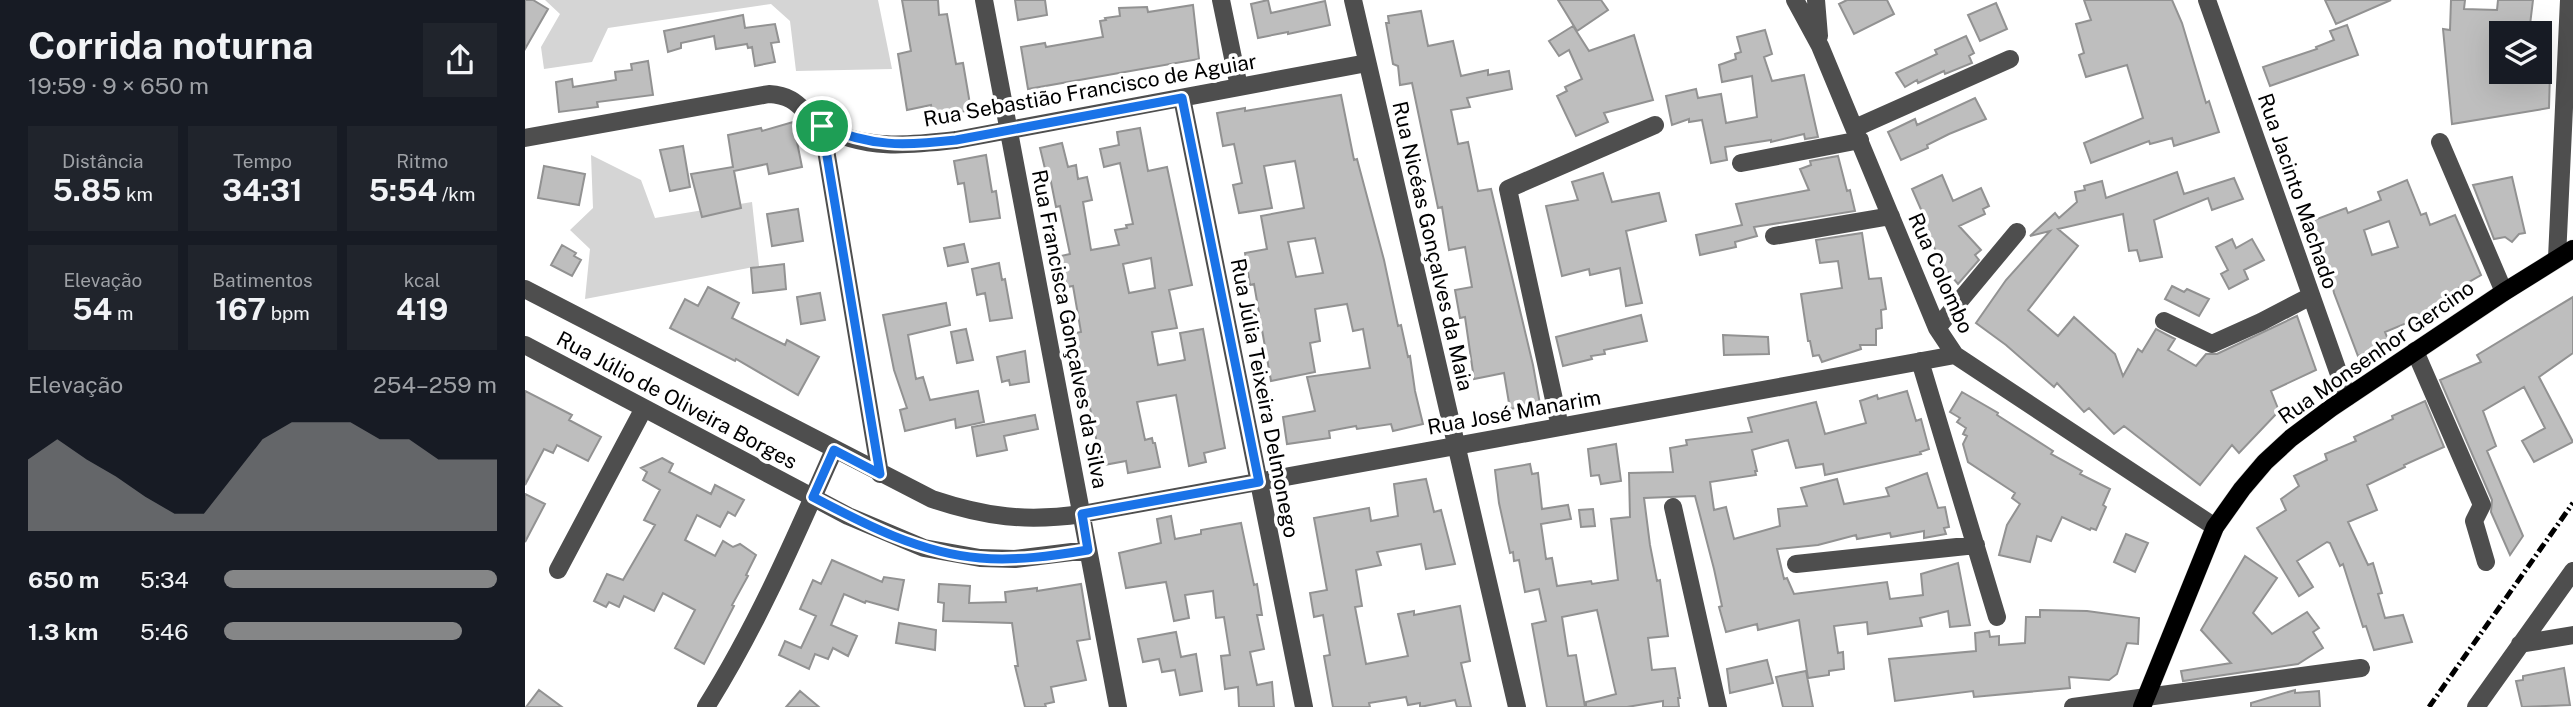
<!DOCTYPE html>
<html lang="pt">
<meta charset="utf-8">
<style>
:root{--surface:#171b24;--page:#20242c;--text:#f1f3f6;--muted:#9ea1a6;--accent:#858687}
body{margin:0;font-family:"Public Sans",sans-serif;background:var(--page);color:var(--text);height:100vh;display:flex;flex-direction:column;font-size:26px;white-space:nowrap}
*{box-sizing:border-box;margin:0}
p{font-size:23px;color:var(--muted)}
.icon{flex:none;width:38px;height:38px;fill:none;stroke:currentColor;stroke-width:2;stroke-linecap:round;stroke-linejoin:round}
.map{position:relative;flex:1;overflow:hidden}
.panel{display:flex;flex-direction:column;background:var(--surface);width:525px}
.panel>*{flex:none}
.tools{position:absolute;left:1964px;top:21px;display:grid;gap:14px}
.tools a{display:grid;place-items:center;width:63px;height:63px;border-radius:0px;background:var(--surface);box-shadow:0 7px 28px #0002;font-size:35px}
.pin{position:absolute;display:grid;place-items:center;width:60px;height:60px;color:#fff;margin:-30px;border:4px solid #fff;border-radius:50%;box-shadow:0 2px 7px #0007}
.round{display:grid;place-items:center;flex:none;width:74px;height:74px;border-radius:0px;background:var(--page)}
.headline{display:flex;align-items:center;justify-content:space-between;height:119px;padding:0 28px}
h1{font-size:38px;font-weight:700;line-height:52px}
.stats{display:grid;grid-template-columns:repeat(3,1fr);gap:10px;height:119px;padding:7px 28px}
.stats div{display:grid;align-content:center;border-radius:0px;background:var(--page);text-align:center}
.stats b{font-size:30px;font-weight:700}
.stats small{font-size:19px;font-weight:400}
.stats p{font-size:19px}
.chart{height:196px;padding:14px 28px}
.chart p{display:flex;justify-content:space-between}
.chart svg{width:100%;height:126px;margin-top:7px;fill:var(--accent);opacity:.7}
ul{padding:0 28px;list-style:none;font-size:23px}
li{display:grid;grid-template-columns:112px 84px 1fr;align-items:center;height:52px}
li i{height:18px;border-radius:9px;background:var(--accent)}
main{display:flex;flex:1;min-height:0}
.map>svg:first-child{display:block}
</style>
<main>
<section class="panel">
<div class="headline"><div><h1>Corrida noturna</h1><p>19:59 · 9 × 650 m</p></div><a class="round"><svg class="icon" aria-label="share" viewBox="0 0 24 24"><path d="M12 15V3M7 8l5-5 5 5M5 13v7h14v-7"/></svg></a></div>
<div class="stats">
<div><p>Distância</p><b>5.85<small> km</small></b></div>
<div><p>Tempo</p><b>34:31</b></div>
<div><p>Ritmo</p><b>5:54<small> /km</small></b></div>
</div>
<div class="stats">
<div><p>Elevação</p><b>54<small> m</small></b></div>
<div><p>Batimentos</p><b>167<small> bpm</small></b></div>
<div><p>kcal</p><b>419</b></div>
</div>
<div class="chart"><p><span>Elevação</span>254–259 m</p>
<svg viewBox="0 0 160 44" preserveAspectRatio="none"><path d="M0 44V19L10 12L20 19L30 25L40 32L50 38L60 38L70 25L80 12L90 6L100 6L110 6L120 12L130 12L140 19L150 19L160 19V44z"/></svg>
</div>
<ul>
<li><b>650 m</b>5:34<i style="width:100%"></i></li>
<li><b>1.3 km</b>5:46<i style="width:87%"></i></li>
</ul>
</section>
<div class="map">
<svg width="2048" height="707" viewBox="0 0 2048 707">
<rect width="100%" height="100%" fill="#fff"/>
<path fill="#d5d5d5" d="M20,0H353L367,69L271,71L265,21L246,4L83,28L67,62L19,69L16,47L35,14Z
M66,155L116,180L130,218L227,202L234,266L60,299L65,249L45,230L68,208Z"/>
<path fill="#bebebe" stroke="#929292" stroke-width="2" fill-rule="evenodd" d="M0,0H8L23,9L0,49Z
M377,0H413L414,15L422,14L431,64L438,63L446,110L408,117L406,105L382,110L373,54L386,51Z
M490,0H520L522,15L493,20Z
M743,0L746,13L800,1L805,25L763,34V32L733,38L726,4Z
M1033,0H1076L1083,10L1052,31Z
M1322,0H1362L1369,14L1329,34L1314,4Z
M1559,0H1647L1657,23L1681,103L1684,101L1694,132L1649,146L1647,138L1625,144L1624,141L1566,163L1559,143L1618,118L1602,65L1561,77L1554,55L1559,53L1551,24L1566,20Z
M1800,0H1866L1811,24Z
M1926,0H1940L1939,9L1972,10L1973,0H2008L2004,33H1976V72H2025L2024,108L1927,124L1918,29L1925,30Z
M1471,3L1482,29L1455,41L1443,15Z
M668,5L674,59L503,89L496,47L520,43L521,47L578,37L575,21L581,20L580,18L595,16L594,8L622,7L623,12Z
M896,11L903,46L928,41L936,76L963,70V75L984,71L987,89L942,98L945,107L926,110L933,144L943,142L953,191L966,189L1008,365L1015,404L985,409L979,373L949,379L940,317L935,318L930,290L947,287L940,247L924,250L917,207L913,208L887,83L875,85L873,66L868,64L861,23H864L863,16Z
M218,15L220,28L250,24L254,42L246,43L250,62L230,66L227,47L223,48L222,44L191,49L189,36L156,43V48L143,52L139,31Z
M1822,25L1833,55L1745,86L1738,67L1792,49L1791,47L1809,40L1805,31Z
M1048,26L1064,51L1109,35L1128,100L1079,113L1083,122L1051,136L1032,96L1042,91L1040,87L1057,79L1044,50L1034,56L1024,41Z
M1240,30L1247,54L1239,57L1247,81L1279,75L1293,137L1280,139L1279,134L1246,142V140L1200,147L1202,160L1186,163L1177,120L1164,122V119L1147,125L1141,96L1171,89L1173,98L1196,94L1201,123L1232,117L1227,76L1197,82L1194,65L1211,59L1210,54L1216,52L1212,37Z
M1441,36L1449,53L1444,56L1447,63L1420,74L1419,71L1393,83L1392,80L1380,87L1371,73L1412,54L1410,50Z
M123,61L128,95L72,102L73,107L34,112L31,82L47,79L48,87L91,80L90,72L107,70L106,64Z
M816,95L829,160L832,159L859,260L873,326L876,325L883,357L885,356L890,391L898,424L868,431L866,424L832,429L831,426L804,431L805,438L762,444L758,417L790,411L782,377L845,368L838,329L828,331L822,304L790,309L795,341L785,343L790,372L746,381L729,284L725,285L720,253L742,249L736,216L779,208L770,161L739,166L747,208L714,213L708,185L717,183L709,144L698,146L692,113L720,108V111ZM790,238L798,273L771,277L763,242Z
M1450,98L1461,119L1424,134L1402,145L1403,148L1376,160L1363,132L1390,119L1392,125Z
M268,122L277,167L244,174L242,164L209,171L216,208L177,217L166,174L208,167L203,135L236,128L237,131Z
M615,128L623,171L642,167L667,285L644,290L652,328L627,332L633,365L660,360L655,333L678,329L700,448L679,453L681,462L664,466L651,395L612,402L620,440L627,438L628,443H630L635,467L603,473L601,461L579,465L577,458H575L550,333L556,332L548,286L542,287L536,256L545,254L535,206L531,207L524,172L521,173L515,148L537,143L543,167L551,165L553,179L562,177L567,200L558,202L566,250L594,245L590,230L602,228L601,225L608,224L595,163L579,167L575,149L594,145L592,132ZM626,258L630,288L604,293L598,264Z
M158,146L165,187L145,191L135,150Z
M461,155L467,192L471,191L475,218L445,222L439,183L433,184L429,161Z
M1313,156L1322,191L1325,190L1330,211L1229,227L1232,236L1210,242L1211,247L1175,255L1171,235L1217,225L1211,204L1284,190L1275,169L1286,165L1285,161Z
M19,166L60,174L54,205L13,198Z
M1652,172L1659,194L1709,178L1718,199L1687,210L1683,198L1629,220L1637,257L1615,261L1612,250L1604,251L1598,214L1533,229L1553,246L1503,310L1533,336L1549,317L1590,354L1598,376L1613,349L1617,352L1631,329L1650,339L1643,350L1671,366L1681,354H1692L1772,316L1791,370L1746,391L1754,411L1714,453L1707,445L1675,485L1599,426L1589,434L1564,408L1559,412L1532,383L1529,387L1481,345L1451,323L1481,280L1525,231L1505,236L1530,213L1534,218L1552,202L1550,192L1560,190L1559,186L1577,181L1581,198Z
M1078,173L1087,202L1134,193L1141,221L1101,231L1117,303L1101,306L1095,268L1065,275L1064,269L1037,276L1021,206L1053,200L1047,182Z
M1417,175L1428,201L1456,188L1464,206L1458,209L1460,214L1434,226L1456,250L1450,255L1454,260L1433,284L1415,263L1410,254L1412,253L1393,216L1398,214L1387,189Z
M1987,177L2000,233L1994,234L1987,242L1980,237L1969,239L1948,185Z
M1882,180L1896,215L1901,213L1905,225L1930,215L1956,275L1925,293L1928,301L1897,319L1896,317L1860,332L1866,347L1841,364L1835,355L1833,356L1809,293L1806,278L1808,277L1795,246L1792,247L1784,222L1821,208L1823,213L1856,200L1853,192ZM1864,221L1873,247L1847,255L1839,230Z
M273,209L278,241L247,246L242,214Z
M1337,233L1344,279L1356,278L1361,309L1356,310L1357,328L1351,329V345H1335L1336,349L1297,362L1294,355L1288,356L1285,341H1283L1276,294L1317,288L1313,261L1295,263L1291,240Z
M1707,239L1711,248L1727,239L1739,260L1719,270L1723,279L1704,289L1696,274L1703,270L1691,247Z
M439,244L443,262L423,266L419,248Z
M37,245L51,253L49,256L56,260L47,276L26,265Z
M474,263L477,280L480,279L487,318L465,321L460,293L452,295L447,269Z
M259,264L261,289L228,293L226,268Z
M1647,286L1659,292L1662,289L1684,299L1674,316L1640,299Z
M183,287L214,303L207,318L260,345L262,340L294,357L273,395L211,359L210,361L145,328L160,299L173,306Z
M295,293L300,320L276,324L272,297Z
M2048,297V353L2014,377L2048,442L2009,462L1997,441L2020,428L1999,387L1958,411L1971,446L1962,451L1998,536L1985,555L1966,512L1967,500L1915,380L1956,362L1952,355Z
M421,303L425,325L383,335L391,379L398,377L405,400L453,391L459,422L431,428L430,419L380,431L375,410L382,408L369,370L358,315Z
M1116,315L1122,341L1079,350L1080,354L1066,356L1067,359L1038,366L1031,337Z
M441,329L448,360L432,363L426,332Z
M1198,335L1243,337L1244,354L1199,355Z
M500,351L504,382L485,385L484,380L477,382L472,357Z
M0,391L47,415L44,420L76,437L63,461L32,445L28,453L19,449L0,485Z
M1382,391L1391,421L1396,419L1404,449L1395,452L1396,454L1300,475L1298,464L1271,468L1263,440L1227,450L1232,471H1230L1231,475L1185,482L1189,510L1201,507L1209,539L1255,526L1253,509L1282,506L1276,488L1312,479L1319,504L1364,496L1361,488L1402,473L1413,508L1420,507L1424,527L1419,528L1421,534L1399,538V531L1366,537L1365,533L1332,539L1331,535L1293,545L1252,549L1259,579L1262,578L1269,594L1362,582L1365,599L1398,595L1396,574L1433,563L1445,625L1425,627L1423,611L1395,618L1397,626L1343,634L1342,622L1309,626L1313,653L1318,652L1319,669L1304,671V675L1283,678L1274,620L1233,630L1232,624L1201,632L1194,607L1197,606L1189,569L1170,496L1119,498L1125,545L1132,581L1135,580L1143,636L1123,638L1127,670L1150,668L1155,698H1153L1154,707H1138V701L1102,707H1061V702L1091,694L1072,610L1037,617L1043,656L1051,655L1060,707H1022L1007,624L1021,621L1014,589L1000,592L994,560L989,561L988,552L985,553L974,503L970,470L1005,464L1007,474L1013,473L1017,509L1043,505L1046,519L1016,524L1021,559L1027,558L1032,586L1066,581L1067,584L1093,580L1086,519L1105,517L1104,473L1148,472L1145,448L1162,445L1161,440L1227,432L1223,418L1291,402L1300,434L1341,423L1335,401L1352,395L1353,399Z
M1437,392L1473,413L1472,415L1528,451L1526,454L1557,471L1555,474L1585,489L1578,505L1581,507L1571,530L1566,528L1565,530L1537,517L1526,541L1512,536L1505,562L1474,555L1482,525L1495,504L1487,498L1490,493L1443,462L1438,444L1442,436L1438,434L1441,428L1432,422L1435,418L1425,412Z
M1900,401L1919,447L1879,465L1880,467L1842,485L1852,510L1823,522L1843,565L1848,563L1857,593L1853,594L1860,618L1878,615L1887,642L1849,650L1841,626L1838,627L1818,564L1815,566L1805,543L1802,542L1772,561L1788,587L1774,596L1732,528L1761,510L1756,499L1774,486L1769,476L1802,460L1800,454L1831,441L1829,437L1868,419L1867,416Z
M510,415L513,429L479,436L482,450L452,456L447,427Z
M1091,444L1096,481L1076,484L1074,475L1066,476L1063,449Z
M137,458L148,464L144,472L186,494L190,485L219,500L210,516L203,512L195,527L172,515L160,540L190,556L198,541L208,547L215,544L231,555L221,575L223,576L207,605L209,606L179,664L150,648L170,610L138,593L129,611L99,596L94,607L84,602L81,607L69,601L82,574L98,580L130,525L119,520L135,490L118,480L122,472L116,468Z
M901,479L909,512L916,510L930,564L901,569L896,544L852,552L856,565L831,570L837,606L830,607L841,664L883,656L873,614L889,611V615L935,606L945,661L936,663L946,707H932L930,700L895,707V703L883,705L881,697L844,703L845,707H808L799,656L805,655L798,615L789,617L785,593L802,590L789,518L844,508L846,521L873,516L869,484Z
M0,494L20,504L0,542Z
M1068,509L1070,526L1056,527L1054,510Z
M646,516L650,539L676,534V530L716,523L729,585L732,584L737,615H732L739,649L725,652L732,685L747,682L749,707H714L713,687L700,689L696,656L705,655L699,617L691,618L688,591L660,595L664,618L649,621L641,582L601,588L594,553L636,543L632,519Z
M1601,534L1623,543L1610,572L1589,562Z
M1720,556L1752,578L1728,613L1747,634L1782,612L1794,628L1788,632L1798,648L1773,664L1658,681L1656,671L1706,663L1676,630Z
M307,560L357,582L359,577L379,580L373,610L341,601L340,603L319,594L306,625L332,636L323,656L308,648L303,659L290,654L284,669L254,655L260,641L276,648L291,616L275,609L288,580L296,584Z
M414,584L445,586L444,603L481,602L480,592L512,588V591L556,584L565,639L552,641L561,680L526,687L529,702L520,704L521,707H500L490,666H493L487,623L418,621L419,603L413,602Z
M1515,610L1562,611L1614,618L1613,644L1602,643L1592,674L1584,680L1544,677L1545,688L1449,697L1448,691L1370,701L1364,659L1451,651L1450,633L1464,631L1465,637L1474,636V645L1500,643L1501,617H1515Z
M374,623L411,630L410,650L371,643Z
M651,632L656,657L671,654L677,691L655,695L650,670L637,672L634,659L618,662L613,639Z
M1242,660L1248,683L1205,693L1202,669Z
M2039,668L2045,705L1997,707L1991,681L1998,680V676Z
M1281,671L1288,707H1258L1251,677Z
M14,690L37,707H1Z
M1770,690V693L1794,691L1795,707H1726V703Z
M275,691L294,707H261Z"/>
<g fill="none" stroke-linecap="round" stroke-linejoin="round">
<defs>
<path id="major" d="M1617,707L1690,527L1717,489L1740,462L1766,438L1806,408L1979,292L2048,249"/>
</defs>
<use href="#major" stroke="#dbdbdb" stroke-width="19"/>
<path stroke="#4e4e4e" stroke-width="18" d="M459,0L593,707
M696,0L714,87
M828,0L992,707
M1270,0L1295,46L1412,328L1430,355L1690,527
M1291,0L1294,36
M1682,0L1822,397
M657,98L779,707
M297,126L355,474
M1330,128L1485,59
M0,138L244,94C275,96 275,112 298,126C337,151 387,145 431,140L842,63
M1915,142L1979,292
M1216,163L1335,140
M1249,236L1366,216
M2032,258L2044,0
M0,289L407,499C461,517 501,522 557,514L1430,355
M1639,321L1687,344L1736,322L1786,296
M1412,328L1492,232
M0,345L323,516L399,548L455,558L490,559L563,550
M1890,351L1957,505L1949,521L1961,562
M1395,361L1472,617
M1035,427L983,189L1130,125
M1148,507L1193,707
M1271,564L1451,545
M33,570L119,408
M1995,644L2048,635
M181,707C232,626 270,538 309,450
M1548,707L1836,668
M1951,707L2048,571"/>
<use href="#major" stroke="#000" stroke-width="18"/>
<path stroke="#000" stroke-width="5" stroke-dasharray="10 3.5 2 3.5" stroke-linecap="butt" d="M1904,707L2048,503"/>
</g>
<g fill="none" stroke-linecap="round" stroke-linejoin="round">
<defs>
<path id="route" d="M657,98L734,482L557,514L563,550C527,556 491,561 455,558C395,553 341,525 288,497L309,450L355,474L297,126C347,147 378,146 431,140Z"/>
</defs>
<use href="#route" stroke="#fff" stroke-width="14"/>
<use href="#route" stroke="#1a73e8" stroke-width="9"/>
</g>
<g text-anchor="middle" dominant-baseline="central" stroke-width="7" stroke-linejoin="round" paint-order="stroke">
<g font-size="21" fill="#000" stroke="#fff">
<text transform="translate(565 90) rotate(-10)">Rua Sebastião Francisco de Aguiar</text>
<text transform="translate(1773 191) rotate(71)">Rua Jacinto Machado</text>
<text transform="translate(908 246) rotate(77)">Rua Nicéas Gonçalves da Maia</text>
<text transform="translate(1416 273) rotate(66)">Rua Colombo</text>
<text transform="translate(545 329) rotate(79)">Rua Francisca Gonçalves da Silva</text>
<text transform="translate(1851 352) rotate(-35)">Rua Monsenhor Gercino</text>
<text transform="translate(740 398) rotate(79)">Rua Júlia Teixeira Delmonego</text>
<text transform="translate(152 400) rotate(28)">Rua Júlio de Oliveira Borges</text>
<text transform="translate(989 412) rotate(-10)">Rua José Manarim</text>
</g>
</g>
</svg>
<div class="tools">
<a><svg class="icon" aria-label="layers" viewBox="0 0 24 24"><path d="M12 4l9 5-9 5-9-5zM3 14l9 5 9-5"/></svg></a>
</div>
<div class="pin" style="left:297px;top:126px;background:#1e9e55"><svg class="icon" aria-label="arrive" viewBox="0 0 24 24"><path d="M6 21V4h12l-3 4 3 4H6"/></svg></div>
</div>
</main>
